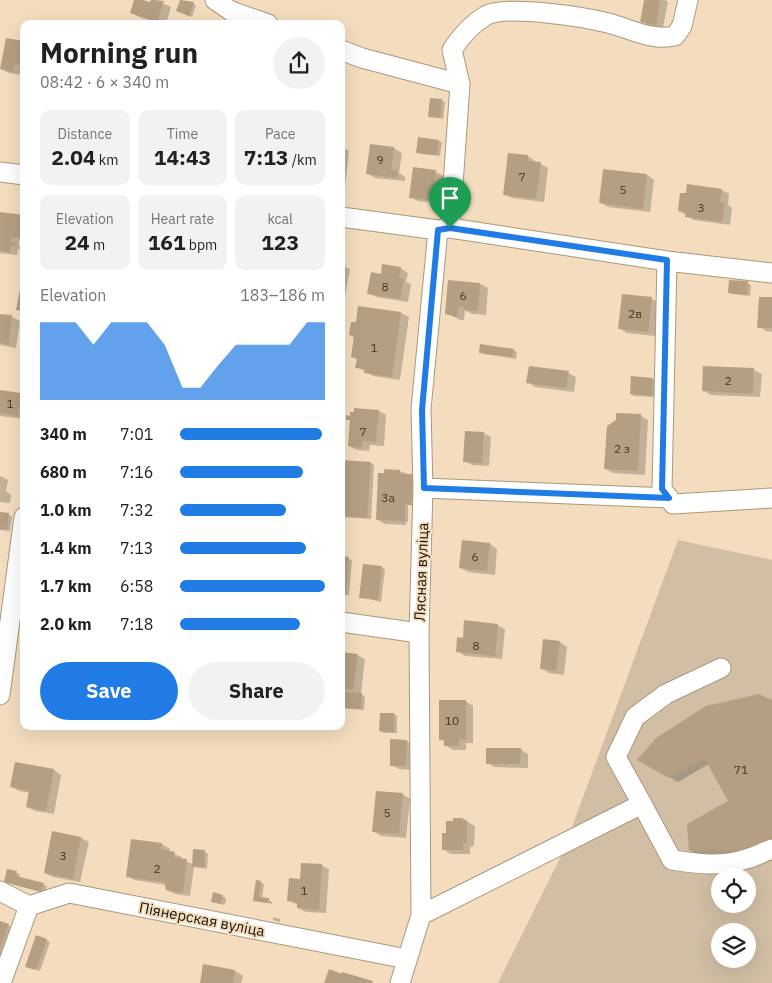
<!DOCTYPE html>
<meta charset="utf-8">
<style>
:root{--surface:#fff;--page:#f2f2f2;--text:#202124;--muted:#757577;--accent:#207be4}
body{margin:0;font-family:"IBM Plex Sans",sans-serif;background:var(--page);color:var(--text);height:100vh;display:flex;flex-direction:column;font-size:19px;white-space:nowrap}
*{box-sizing:border-box;margin:0}
p{font-size:16px;color:var(--muted)}
.icon{flex:none;width:28px;height:28px;fill:none;stroke:currentColor;stroke-width:2;stroke-linecap:round;stroke-linejoin:round}
.map{position:relative;flex:1;overflow:hidden}
.drawer{position:absolute;left:20px;top:20px;width:325px;height:710px;display:flex;flex-direction:column;background:var(--surface);border-radius:10px;box-shadow:0 5px 20px #0002}
.drawer>*{flex:none}
.controls{position:absolute;left:711px;top:868px;display:grid;gap:10px}
.controls a{display:grid;place-items:center;width:45px;height:45px;border-radius:50%;background:var(--surface);box-shadow:0 5px 20px #0002;font-size:25px}
.pin{position:absolute;display:grid;place-items:center;width:42px;height:42px;color:#fff;margin:-51px -21px;border-radius:50% 50% 50% 0;rotate:-45deg;box-shadow:0 0 5px #0007}
.pin .icon{rotate:45deg}
.round{display:grid;place-items:center;flex:none;width:52px;height:52px;border-radius:26px;background:var(--page)}
.headline{display:flex;align-items:center;justify-content:space-between;height:85px;padding:0 20px}
h1{font-size:28px;font-weight:700;line-height:38px}
.metrics{display:grid;grid-template-columns:repeat(3,1fr);gap:8px;height:85px;padding:5px 20px}
.metrics div{display:grid;align-content:center;border-radius:10px;background:var(--page);text-align:center}
.metrics b{font-size:21px;font-weight:700}
.metrics small{font-size:14px;font-weight:400}
.metrics p{font-size:14px}
.chart{height:140px;padding:10px 20px}
.chart p{display:flex;justify-content:space-between}
.chart svg{width:100%;height:90px;margin-top:5px;fill:var(--accent);opacity:.7}
.primary-button{display:flex;gap:10px;margin-top:auto;padding:10px 20px}
.primary-button a{flex:1;height:58px;border-radius:30px;background:var(--accent);color:#fff;font-size:20px;font-weight:700;line-height:58px;text-align:center}
.primary-button a+a{background:var(--page);color:var(--text)}
ul{padding:0 20px;list-style:none;font-size:16px}
li{display:grid;grid-template-columns:80px 60px 1fr;align-items:center;height:38px}
li i{height:12px;border-radius:6px;background:var(--accent)}
.map>svg:first-child{display:block}
</style>
<div class="map">
<svg width="772" height="983" viewBox="0 0 772 983">
<rect width="100%" height="100%" fill="#f3ddbe"/>
<path fill="#d1bea4" fill-rule="evenodd" d="M678,540L772,560V983H498L562,854ZM720,876H748V904H720ZM720,931H748V959H720Z"/>
<path fill="#0003" d="M135,0L151,4L152,0H156L171,7L166,24H160L139,17L131,12Z
M181,0L196,5L192,17L177,11Z
M645,0H665L668,2L663,28L649,26L641,21Z
M24,42V68H22L21,75L9,73L1,69Z
M442,100L445,102L443,119L429,116Z
M439,141L442,143L440,156L421,154L418,152Z
M371,146L394,148L402,153L399,173L405,177V181L375,178L367,173Z
M341,147L349,151L345,188L341,187Z
M528,156L535,161V163L540,164L548,168L544,202L512,198L504,194Z
M436,172L443,176L440,204L418,201L410,197Z
M647,175L654,180L650,212L608,207L600,202Z
M722,190L729,194L728,205L732,208L730,225L694,220L679,211Z
M0,214L24,217V241L19,240V246L23,250L18,249L17,255L0,253Z
M341,265L350,269L344,301L341,300Z
M400,268L408,273L406,282L411,284L408,302L376,297L368,293L382,275Z
M449,282L480,284L488,288L486,315L472,314L465,310L464,320H460L446,313Z
M747,283L751,285L750,296L732,294L729,292Z
M652,299L659,303L655,336L627,333L619,328Z
M772,299V332L766,331L759,327Z
M401,313L409,317L400,380L373,376L357,367L358,360L352,357L355,338L350,335Z
M0,315L12,317L20,321L16,348L0,345Z
M513,350L517,352L516,359L484,354L480,352Z
M704,367L754,370L762,374L760,397L711,395L703,390Z
M568,373L576,377L574,392L535,387L528,382Z
M653,379L656,381L655,397L634,396L631,394Z
M0,392L24,396V419L0,416Z
M379,411L386,415L384,446L370,445L369,451L357,450L349,446L351,421L347,419Z
M641,416L648,420L645,475L613,473L606,469Z
M483,433L491,437L489,466L472,465L465,461Z
M342,462L371,463L374,465L371,519L341,517Z
M400,471L416,477L415,506L408,505V522H406V525L385,524L378,520Z
M0,476L8,480L6,491L11,495L10,503L0,502Z
M0,513L12,516L10,531L0,530Z
M490,544L497,549L495,575L468,572L461,568Z
M341,557L352,560L349,595H341Z
M381,567L385,569L381,602L360,597Z
M497,625L505,629L502,659L465,656L457,651L464,639Z
M560,642L567,647L564,675L549,673L541,668Z
M341,653L357,655L365,659L361,694L365,697L364,710L341,708Z
M465,701L473,706V743H466V750H453L445,745V742L440,739Z
M772,701L753,854L698,855L690,850L730,801L709,764L678,782L639,759Z
M394,714L397,716V733H384L380,731Z
M406,741L414,745L413,770L399,769L391,765Z
M520,749L528,754V768L495,767L487,763Z
M16,763L54,770L61,775L54,814L35,811L27,807L30,793L19,791L11,786Z
M402,794L410,799L406,838L381,836L373,831Z
M463,819L475,826L474,846L470,847V854H451L443,849L447,834L454,822Z
M53,833L81,838L89,842L80,882L53,877L45,873Z
M132,840L162,844L170,849L169,852L182,857V860L193,864L205,852L208,854L207,869L194,867L190,896L175,894L167,890L166,885L135,880L127,876Z
M321,865L329,869L326,913L306,912L298,908V905L288,900L301,880Z
M16,873L20,874L19,878L47,886L45,893L5,882Z
M257,881L264,884L262,899L269,900L272,902V904L254,900Z
M214,894L226,898L225,905L212,902Z
M273,917L280,919V922L273,920Z
M0,922L16,929L0,975Z
M37,936L50,942L40,971L30,968Z
M204,966L235,971L243,976L241,983H201Z"/>
<path fill="#b59f82" d="M134,0H143L150,2L151,0L164,1L157,22L130,13Z
M180,0L194,2L189,16L176,11Z
M644,0H660L656,25L640,22Z
M6,38L24,41V66L15,64L13,72L0,69Z
M430,98L442,99L440,118L428,117Z
M418,137L439,140L437,155L416,153Z
M370,144L394,147L391,170L398,171L397,178L366,174Z
M508,153L528,155V161L541,162L536,199L503,195Z
M413,167L436,170L432,200L409,198Z
M603,169L647,174L643,209L599,203Z
M687,184L722,189L720,202H725L722,222L685,217L686,212L678,211L680,193H686Z
M0,212L24,215V238L12,237L11,242L16,243L15,246H10V252L0,251Z
M382,264L401,267L399,278L404,279L400,299L367,294L371,272L381,274Z
M22,278L24,279V311L16,310Z
M448,280L480,283L478,311L463,310L464,307H458L457,317L445,314Z
M729,280L748,281L747,295L728,293Z
M622,294L652,297L648,332L618,329Z
M759,297H772V328H757Z
M358,306L401,312L392,377L364,373L365,369L355,368L357,358L351,357L354,336L349,335L351,322H356Z
M0,314L12,315L9,344L0,343Z
M480,344L514,349L512,357L479,353Z
M529,366L569,371L566,388L526,383Z
M703,366L754,368L753,394L702,391Z
M631,376L653,378L652,396L630,394Z
M0,390L21,393L18,416L0,413Z
M354,408L379,410L376,442L362,441V448L348,446L350,420H346V415L350,416V412H354Z
M616,413L641,414L638,471L604,469L607,426L616,420Z
M465,431L484,432L482,463L463,462Z
M341,460L371,462L367,518L341,516Z
M384,469L400,470V474H413L411,505L405,504V521L376,520L378,473H384Z
M0,512L9,513L7,530L0,529Z
M462,540L490,543L487,571L459,568Z
M341,556L349,557L346,594H341Z
M363,564L382,566L378,600L359,598Z
M464,620L498,624L495,656L456,652L457,637L463,638Z
M543,639L560,641L556,671L540,669Z
M341,652L358,654L353,690L341,689Z
M341,692L362,693L361,709L341,708Z
M759,694L772,700V840L745,850L689,851L687,824L728,801L705,759L669,778L637,760L656,738L706,706Z
M439,700H466V740L459,739V746H444V740H439Z
M380,713H394V732L379,731Z
M390,739L407,740L406,766H390Z
M486,748H521L520,764H486Z
M15,762L54,769L46,811L26,807L29,791L10,787Z
M376,791L403,793L399,834L372,832Z
M453,818H463V820H467V843H463V850H442V833H446V821H453Z
M52,831L81,837L73,879L44,873Z
M131,839L162,843L161,849L175,852L174,858L187,859L183,893L166,890L164,882L126,877Z
M193,849L205,850L204,867L192,866Z
M301,863L322,864L319,910L297,908V902L287,901L289,878L300,879Z
M7,869L17,871L16,876L44,883L41,892L4,882Z
M256,880L261,881L259,897L269,898L268,903L253,901Z
M213,892L223,895L221,904L211,902Z
M0,921L9,924L0,949Z
M36,935L47,939L36,970L25,967Z
M203,964L235,970L233,983H200Z
M329,969L342,974V972L373,981L372,983H324Z"/>
<g fill="none" stroke-linecap="round" stroke-linejoin="round">
<defs>
<path id="minor" d="M215,0L231,11L268,24
M341,50L362,58L460,84L450,228
M460,84L452,50C461,36 473,23 487,15C508,5 584,17 608,23C631,29 651,41 675,36L682,26L688,0
M0,172L24,175
M341,217L438,230L450,228L667,261L772,273
M667,261L662,489L673,504L772,498
M423,488L669,498
M341,622L419,633
M0,695L24,517
M642,804L616,757L635,717L666,694L721,668
M0,891L29,906L69,893L407,959
M421,915L642,804L672,860C697,864 722,867 746,859C755,857 763,852 772,849
M1,983L29,906
M400,983L421,915L419,633L423,488L421,409L438,230"/>
</defs>
<use href="#minor" stroke="#ac977a" stroke-width="21"/>
<use href="#minor" stroke="#fff" stroke-width="19"/>
</g>
<g fill="none" stroke-linecap="round" stroke-linejoin="round">
<defs>
<path id="route" d="M450,228L667,260L662,489L669,498L424,488L422,410L438,230Z"/>
</defs>
<use href="#route" stroke="#fff" stroke-width="10"/>
<use href="#route" stroke="#207be4" stroke-width="6"/>
</g>
<g text-anchor="middle" dominant-baseline="central" stroke-width="4" stroke-linejoin="round" paint-order="stroke">
<g font-size="12" fill="#413626">
<text x="380" y="159">9</text>
<text x="522" y="176">7</text>
<text x="623" y="189">5</text>
<text x="701" y="207">3</text>
<text x="385" y="286">8</text>
<text x="463" y="295">6</text>
<text x="635" y="313">2в</text>
<text x="374" y="347">1</text>
<text x="728" y="380">2</text>
<text x="10" y="403">1</text>
<text x="363" y="431">7</text>
<text x="622" y="448">2 з</text>
<text x="388" y="497">3а</text>
<text x="475" y="556">6</text>
<text x="476" y="645">8</text>
<text x="452" y="720">10</text>
<text x="741" y="769">71</text>
<text x="387" y="812">5</text>
<text x="63" y="855">3</text>
<text x="157" y="868">2</text>
<text x="304" y="890">1</text>
</g>
<g font-size="15" fill="#1a1308" stroke="#f3ddbe">
<text transform="translate(421 572) rotate(-88)">Лясная вуліца</text>
<text transform="translate(202 919) rotate(11)">Піянерская вуліца</text>
</g>
</g>
</svg>
<div class="controls">
<a><svg class="icon" aria-label="locate" viewBox="0 0 24 24"><circle cx="12" cy="12" r="6"/><path d="M12 2v4M12 18v4M2 12h4M18 12h4"/></svg></a>
<a><svg class="icon" aria-label="layers" viewBox="0 0 24 24"><path d="M12 4l9 5-9 5-9-5zM3 14l9 5 9-5"/></svg></a>
</div>
<div class="pin" style="left:450px;top:228px;background:#1e9e55"><svg class="icon" aria-label="arrive" viewBox="0 0 24 24"><path d="M6 21V4h12l-3 4 3 4H6"/></svg></div>
<section class="drawer">
<div class="headline"><div><h1>Morning run</h1><p>08:42 · 6 × 340 m</p></div><a class="round"><svg class="icon" aria-label="share" viewBox="0 0 24 24"><path d="M12 15V3M7 8l5-5 5 5M5 13v7h14v-7"/></svg></a></div>
<div class="metrics">
<div><p>Distance</p><b>2.04<small> km</small></b></div>
<div><p>Time</p><b>14:43</b></div>
<div><p>Pace</p><b>7:13<small> /km</small></b></div>
</div>
<div class="metrics">
<div><p>Elevation</p><b>24<small> m</small></b></div>
<div><p>Heart rate</p><b>161<small> bpm</small></b></div>
<div><p>kcal</p><b>123</b></div>
</div>
<div class="chart"><p><span>Elevation</span>183–186 m</p>
<svg viewBox="0 0 160 44" preserveAspectRatio="none"><path d="M0 44V6L10 6L20 6L30 17L40 6L50 6L60 6L70 17L80 38L90 38L100 27L110 17L120 17L130 17L140 17L150 6L160 6V44z"/></svg>
</div>
<ul>
<li><b>340 m</b>7:01<i style="width:98%"></i></li>
<li><b>680 m</b>7:16<i style="width:85%"></i></li>
<li><b>1.0 km</b>7:32<i style="width:73%"></i></li>
<li><b>1.4 km</b>7:13<i style="width:87%"></i></li>
<li><b>1.7 km</b>6:58<i style="width:100%"></i></li>
<li><b>2.0 km</b>7:18<i style="width:83%"></i></li>
</ul>
<div class="primary-button"><a>Save</a><a>Share</a></div>
</section>
</div>
